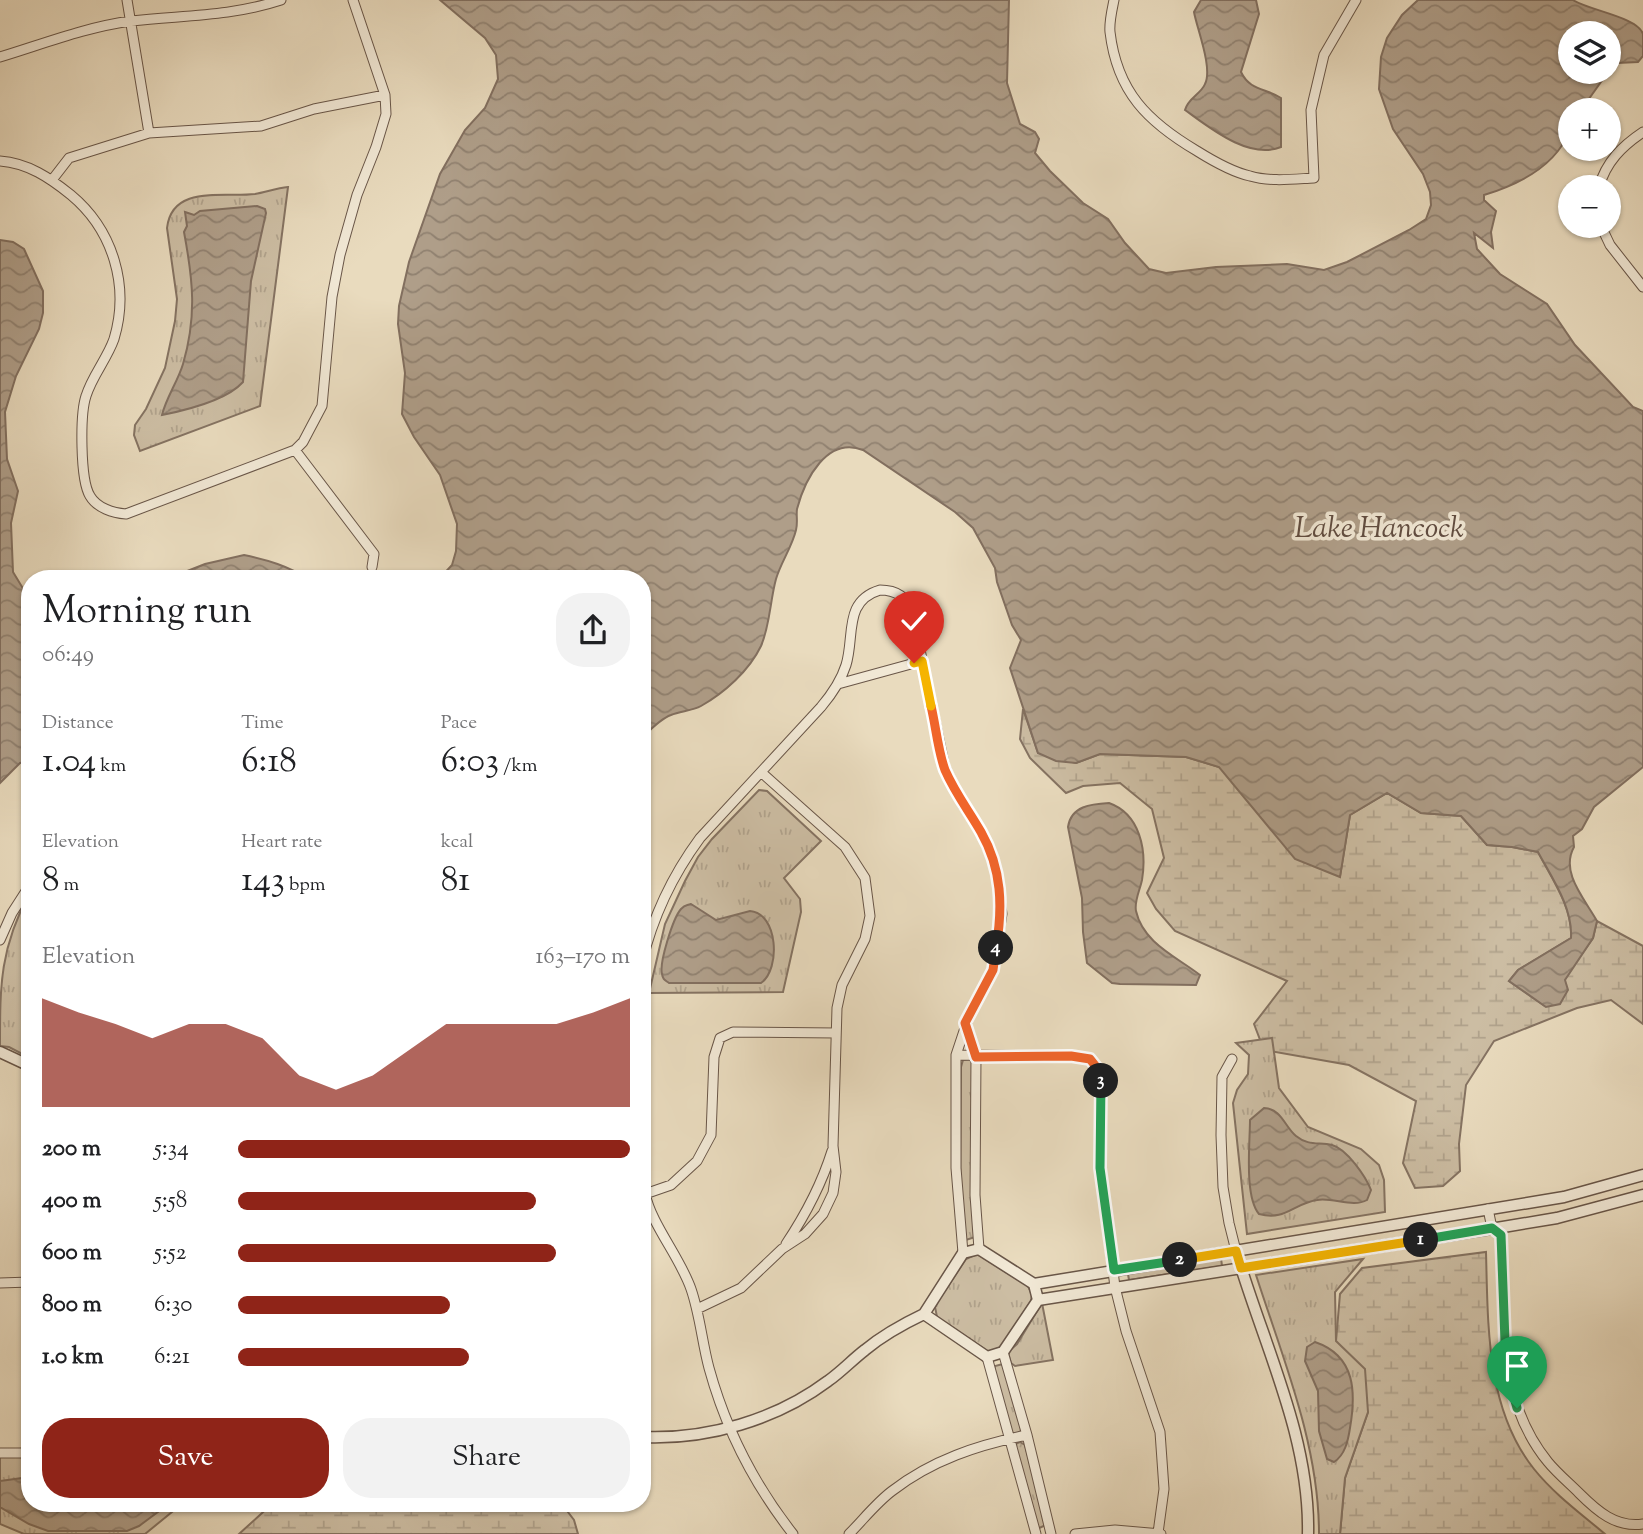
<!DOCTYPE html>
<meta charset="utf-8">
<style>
:root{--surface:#fff;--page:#f2f2f2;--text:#202124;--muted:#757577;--accent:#8f2418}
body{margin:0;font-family:"Sorts Mill Goudy",serif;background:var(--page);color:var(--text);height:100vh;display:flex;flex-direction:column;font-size:26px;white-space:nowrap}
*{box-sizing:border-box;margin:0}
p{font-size:23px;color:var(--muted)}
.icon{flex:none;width:38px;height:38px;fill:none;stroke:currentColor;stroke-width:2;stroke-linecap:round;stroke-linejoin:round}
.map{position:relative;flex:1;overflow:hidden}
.drawer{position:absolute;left:21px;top:570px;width:630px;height:942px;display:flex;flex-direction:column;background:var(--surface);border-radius:28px;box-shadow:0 2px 5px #0004}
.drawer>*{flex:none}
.fabs{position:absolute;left:1558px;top:21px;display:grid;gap:14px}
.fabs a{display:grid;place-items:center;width:63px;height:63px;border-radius:50%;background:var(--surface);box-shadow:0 2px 5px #0004;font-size:35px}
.pin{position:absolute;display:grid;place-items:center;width:60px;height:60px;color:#fff;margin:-72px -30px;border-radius:50% 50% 50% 0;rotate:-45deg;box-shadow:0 0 7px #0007}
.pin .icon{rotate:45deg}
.km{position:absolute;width:35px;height:35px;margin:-18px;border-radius:50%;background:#222;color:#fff;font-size:19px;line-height:35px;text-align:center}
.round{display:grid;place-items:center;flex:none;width:74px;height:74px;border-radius:28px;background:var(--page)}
.headline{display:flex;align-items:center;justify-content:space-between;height:119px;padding:0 21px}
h1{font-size:38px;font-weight:600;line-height:52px}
.metrics{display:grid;grid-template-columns:repeat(3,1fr);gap:10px;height:119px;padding:7px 21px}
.metrics div{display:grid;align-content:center}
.metrics b{font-size:35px;font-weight:600}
.metrics small{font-size:19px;font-weight:400}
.metrics p{font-size:19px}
.chart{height:196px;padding:14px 21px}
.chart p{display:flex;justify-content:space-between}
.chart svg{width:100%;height:126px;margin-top:7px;fill:var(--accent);opacity:.7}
.action{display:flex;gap:14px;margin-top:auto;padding:14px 21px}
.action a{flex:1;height:80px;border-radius:28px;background:var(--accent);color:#fff;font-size:28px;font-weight:600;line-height:80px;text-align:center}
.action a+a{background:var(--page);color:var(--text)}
ul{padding:0 21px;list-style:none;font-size:23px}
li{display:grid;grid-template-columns:112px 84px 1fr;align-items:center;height:52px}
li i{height:18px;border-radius:9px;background:var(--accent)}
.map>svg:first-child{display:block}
</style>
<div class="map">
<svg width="1643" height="1534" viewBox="0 0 1643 1534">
<defs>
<pattern id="wetland-marsh" width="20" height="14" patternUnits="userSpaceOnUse" patternTransform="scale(1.75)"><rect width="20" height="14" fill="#ccbda3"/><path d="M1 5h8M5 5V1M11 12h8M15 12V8" fill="none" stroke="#b0a28c"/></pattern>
<pattern id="park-tufts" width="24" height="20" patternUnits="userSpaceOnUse" patternTransform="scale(1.75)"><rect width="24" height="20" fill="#ccbda3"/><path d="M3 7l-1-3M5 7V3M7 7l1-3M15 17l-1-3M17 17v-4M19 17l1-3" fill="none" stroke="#b0a28c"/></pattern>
<pattern id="water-waves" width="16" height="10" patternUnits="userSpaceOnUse" patternTransform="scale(1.75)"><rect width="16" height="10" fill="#af9e89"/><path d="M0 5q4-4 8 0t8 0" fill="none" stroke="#908170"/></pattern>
</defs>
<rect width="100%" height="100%" fill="#e9dbbe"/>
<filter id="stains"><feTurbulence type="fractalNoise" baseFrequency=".00286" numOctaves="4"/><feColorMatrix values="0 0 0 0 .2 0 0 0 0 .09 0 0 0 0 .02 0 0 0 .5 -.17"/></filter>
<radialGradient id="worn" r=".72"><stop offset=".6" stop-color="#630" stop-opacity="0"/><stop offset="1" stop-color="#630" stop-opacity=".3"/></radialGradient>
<path fill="url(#wetland-marsh)" stroke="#857362" stroke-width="2" d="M1023,709L1038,753L1076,763L1100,754L1186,757L1219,767L1340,876L1350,815L1387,793L1421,813L1461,816L1487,845L1512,847L1538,852C1552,879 1573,908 1571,938L1518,970L1509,981L1545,1006L1593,938L1597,921L1643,946V1024L1611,1000L1577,1008L1494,1041L1466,1085L1459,1144L1460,1171L1443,1186L1415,1188L1403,1163L1416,1101L1349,1065L1264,1050L1254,1024L1287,981L1175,931L1156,909L1147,893L1164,858L1152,809L1120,783L1083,786L1066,793L1030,758L1020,739Z
M1486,1252C1488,1325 1486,1409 1534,1469C1554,1494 1580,1513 1605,1534H1340L1345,1478L1368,1412L1336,1341L1340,1294L1362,1268Z
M273,1503H561L574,1520L578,1534H239Z"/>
<path fill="url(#park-tufts)" stroke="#857362" stroke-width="2" d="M288,187L260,406L140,451L134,435L135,425L146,409L165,368L175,321L177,299L167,228C172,184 224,198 255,194C266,192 277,188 288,187Z
M759,790L767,791L821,841L784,878L800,899L801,912L783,992L649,993L665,924L685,881L698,857L712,839Z
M30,892V1058L9,1047L0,1046C0,984 0,948 30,892Z
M1272,1038L1279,1088L1308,1127L1361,1149L1379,1165L1384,1180L1385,1212L1247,1234L1233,1103L1237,1090L1248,1074L1249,1055L1236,1043Z
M969,1059L973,1063L975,1237L966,1240L960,1196L961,1067L963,1060Z
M977,1254L1028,1286L1032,1295L1031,1301L1001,1347L989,1352L937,1317L935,1307L938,1301L966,1259Z
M1221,1258L1222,1266L1129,1280L1128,1274Z
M1363,1259L1335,1292L1336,1341L1365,1369L1368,1412L1345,1478L1340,1534H1319C1319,1444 1283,1359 1256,1275Z
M1042,1303L1053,1360L1015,1366L1011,1363L1008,1352L1017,1344Z
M1003,1364L1021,1429L1020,1432L1012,1435L994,1369L995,1366Z
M1020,1442L1025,1445L1046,1525L1037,1529L1015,1444Z
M30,1456V1503H183L145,1534H24L0,1524V1457Z"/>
<path fill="url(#water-waves)" stroke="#826f5f" stroke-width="2" d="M440,0H1009L1007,83L1020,124L1035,132L1039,139L1035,153L1050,171L1083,203L1108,219L1125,243L1149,269L1166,273L1216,267L1287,264L1324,270L1347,262L1409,230L1426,219L1431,205L1430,192L1423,174L1393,129L1379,89L1381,57L1387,38L1402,15L1418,0H1573C1587,10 1638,17 1643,34C1643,40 1643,50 1643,56L1638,62L1617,63L1608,71V33H1570V72H1608L1581,110H1570C1570,117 1571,126 1569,132C1555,167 1517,185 1484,195V200L1496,211L1491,232L1493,248L1474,233L1477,249L1500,274L1547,304L1575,345L1633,407L1643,411V767L1594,807L1582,829L1573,836L1574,847C1560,872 1584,898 1597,921L1593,938L1565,980L1568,990L1560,1004L1546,1007L1509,981L1518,970L1571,938C1573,908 1552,878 1538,852L1512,847L1487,845L1461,816L1421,813L1387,793L1350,815L1340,877L1295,859L1219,767L1186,757L1100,754L1076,763L1056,761L1038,753L1010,668L1021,640L1012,625L997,582L995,568L973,528L955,512L863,450C827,436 805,479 797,509C796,515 798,523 796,530C792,547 781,562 776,579C770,601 770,625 761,646C749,671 724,693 701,706C692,711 680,711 671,715C660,719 650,730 642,738V579H439L452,565L456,551L457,524L440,475L414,437L402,414L405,373L398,324L399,306L409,262L440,174L465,130L485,108L498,79L496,55L485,38Z
M1201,0H1256L1259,14L1241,72C1250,91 1266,88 1281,98V147C1249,160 1210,128 1185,110C1188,98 1201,94 1205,84C1213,68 1197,29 1194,12Z
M257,206L265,209L266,213L251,281L243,382C226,401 187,410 162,415C166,398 178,381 183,364C197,316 193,280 184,232L187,226L185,212L194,215L200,211Z
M0,240L13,242L24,249L43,291V313L39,329L16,376L5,412L7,459L18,491L11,523L13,572L30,600V761L20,763L0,783Z
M244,555C268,560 288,566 308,579H167L205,564Z
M1109,803C1140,814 1147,850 1142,880C1140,890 1134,901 1136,911C1143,943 1177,957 1200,975L1196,985L1120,984L1112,983L1087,963L1083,932L1082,898L1068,827C1071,806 1091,804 1109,803Z
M691,904L716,920L750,911C778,913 781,969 761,983H669C665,980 663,980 662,974C659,963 673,918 681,909C685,905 685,906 691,904Z
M1264,1108C1282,1109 1284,1126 1296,1136C1308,1146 1319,1142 1332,1145C1347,1149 1366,1177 1371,1190L1367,1200C1353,1208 1333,1197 1317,1200C1292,1204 1286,1221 1259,1214C1244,1196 1250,1143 1250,1120Z
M1315,1342C1356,1356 1356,1393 1350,1428C1348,1441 1345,1455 1334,1462L1327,1459L1319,1431L1318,1391L1305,1361L1307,1347Z
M30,1477V1503H170L139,1526L127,1531H48L29,1524L0,1507V1481Z"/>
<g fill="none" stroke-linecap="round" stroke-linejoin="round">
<defs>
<path id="minor" d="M127,0L149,133
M1114,0C1112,10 1109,22 1110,32C1117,92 1148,122 1197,151C1213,161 1232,172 1250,176C1270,182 1294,179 1314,178L1311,110L1324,55L1356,0
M0,57C43,44 86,27 131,21C183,15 229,17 281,0
M0,161C28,163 50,178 71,195C113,230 130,286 114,339C107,359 92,376 86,396C80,414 80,480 90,496C97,508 113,513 126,514L295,450L303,442L322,406L332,297L340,255L357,195L376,147L386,114L385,95L353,0
M52,180L69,158L149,133L261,126L314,109L385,95
M1599,187C1606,162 1622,146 1643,132
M1601,226L1610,245L1643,287
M295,450L374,554L372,567
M838,684L922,661
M0,940L12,913L30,885
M642,962C653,916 672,876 700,838L821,707C832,694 841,681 846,665C855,636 843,601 880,590C896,590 907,597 912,612L945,768L963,805L982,834L996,869L1002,914L993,970L971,1010L956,1055V1168L963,1253
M966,1025L976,1057L975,1195L979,1249
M956,1055L1071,1056L1090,1059L1101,1073L1100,1168L1115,1287L1126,1331L1160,1432L1164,1489L1158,1533
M1232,1059L1222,1077L1221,1135L1223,1187L1229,1223L1236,1251
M642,1155C643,1168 642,1181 645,1193C651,1224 680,1257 691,1289C700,1315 702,1342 709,1368C726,1430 753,1483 793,1534
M645,1194L671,1185L697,1161L711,1135L714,1057L720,1038L733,1032L836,1033
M1488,1209L1492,1228L1501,1235C1506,1315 1494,1396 1548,1462C1557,1473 1569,1483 1579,1493C1597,1511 1616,1528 1643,1524
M786,1244C806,1214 821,1186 832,1151
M0,1283L30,1282
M697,1309L741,1288L782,1249L805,1234L823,1214L833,1193L836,1172L833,1146L837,1008L842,985L865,939L870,916L865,878L845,847L761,772
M1003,1352L1027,1435L1051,1534
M987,1357L1036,1534
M0,1453H30
M849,1534C863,1520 876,1503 892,1491C932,1460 978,1445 1027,1435
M1075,1534L1115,1530L1161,1534"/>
<path id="tertiary" d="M0,1052L30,1066
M979,1249L1034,1284L1038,1300L1003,1352L987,1357L924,1314L963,1253Z
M1240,1264C1267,1352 1310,1440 1308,1534
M1034,1284L1564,1197L1643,1175
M1038,1300L1503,1227L1557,1218L1643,1195
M642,1437C707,1440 776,1420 828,1381C841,1372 852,1360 865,1350C883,1335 903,1324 924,1314"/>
</defs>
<use href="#minor" stroke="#695648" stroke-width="11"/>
<use href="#tertiary" stroke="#695648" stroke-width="13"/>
<use href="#minor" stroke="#f1e8d5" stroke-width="9"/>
<use href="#tertiary" stroke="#f1e8d5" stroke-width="10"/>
</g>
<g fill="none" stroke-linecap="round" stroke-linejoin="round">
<defs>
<path id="split-1" d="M1421,1240L1492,1228L1501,1235L1506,1368L1517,1408"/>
<path id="split-2" d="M1180,1260L1236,1251L1241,1268L1421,1240"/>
<path id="split-3" d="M1101,1081L1100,1168L1114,1270L1180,1260"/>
<path id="split-4" d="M996,948L993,970L965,1023L976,1057L1071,1056L1090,1059L1101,1073V1081"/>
<path id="split-5" d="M931,706C936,727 938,751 945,770C955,793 969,811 981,832C1002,869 1003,907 996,948"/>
<path id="split-6" d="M914,663L922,661L931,706"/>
</defs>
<use href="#split-1" stroke="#fff" stroke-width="14"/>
<use href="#split-2" stroke="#fff" stroke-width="14"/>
<use href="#split-3" stroke="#fff" stroke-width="14"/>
<use href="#split-4" stroke="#fff" stroke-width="14"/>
<use href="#split-5" stroke="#fff" stroke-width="14"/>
<use href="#split-6" stroke="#fff" stroke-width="14"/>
<use href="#split-1" stroke="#22a559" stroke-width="9"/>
<use href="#split-2" stroke="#f5b400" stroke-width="9"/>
<use href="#split-3" stroke="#22a559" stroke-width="9"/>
<use href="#split-4" stroke="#f0652b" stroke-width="9"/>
<use href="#split-5" stroke="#f0652b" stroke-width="9"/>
<use href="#split-6" stroke="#f5b400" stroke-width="9"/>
</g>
<g text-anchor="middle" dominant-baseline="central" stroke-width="7" stroke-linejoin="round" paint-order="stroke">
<g font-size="30" font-style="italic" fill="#604c40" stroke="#f1e8d5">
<text x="1379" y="529">Lake Hancock</text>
</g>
</g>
<rect width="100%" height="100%" filter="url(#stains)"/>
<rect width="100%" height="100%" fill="url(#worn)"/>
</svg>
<div class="fabs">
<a><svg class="icon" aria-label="layers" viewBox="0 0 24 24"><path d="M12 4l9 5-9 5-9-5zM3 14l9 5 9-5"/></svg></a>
<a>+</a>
<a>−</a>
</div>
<div class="pin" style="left:1517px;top:1408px;background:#1e9e55"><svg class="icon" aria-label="arrive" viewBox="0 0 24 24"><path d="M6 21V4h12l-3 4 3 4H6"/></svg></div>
<div class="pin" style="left:914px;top:663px;background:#d93025"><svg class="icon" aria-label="check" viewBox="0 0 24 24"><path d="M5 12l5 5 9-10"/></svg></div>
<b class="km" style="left:1421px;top:1240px">1</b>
<b class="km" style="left:1180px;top:1260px">2</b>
<b class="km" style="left:1101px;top:1081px">3</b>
<b class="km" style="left:996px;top:948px">4</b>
<section class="drawer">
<div class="headline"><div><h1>Morning run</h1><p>06:49</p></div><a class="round"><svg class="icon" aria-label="share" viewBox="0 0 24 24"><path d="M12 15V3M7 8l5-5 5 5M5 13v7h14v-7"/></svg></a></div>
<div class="metrics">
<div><p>Distance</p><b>1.04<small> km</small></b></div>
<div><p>Time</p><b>6:18</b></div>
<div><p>Pace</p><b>6:03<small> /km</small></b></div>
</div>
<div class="metrics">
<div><p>Elevation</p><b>8<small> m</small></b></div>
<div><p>Heart rate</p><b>143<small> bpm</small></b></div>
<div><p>kcal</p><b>81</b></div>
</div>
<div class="chart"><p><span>Elevation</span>163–170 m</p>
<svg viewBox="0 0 160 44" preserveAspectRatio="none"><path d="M0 44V6L10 11L20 15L30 20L40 15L50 15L60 20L70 33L80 38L90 33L100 24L110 15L120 15L130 15L140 15L150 11L160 6V44z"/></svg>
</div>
<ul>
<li><b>200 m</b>5:34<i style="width:100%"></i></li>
<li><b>400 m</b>5:58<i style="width:76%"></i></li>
<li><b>600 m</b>5:52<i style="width:81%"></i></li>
<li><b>800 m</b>6:30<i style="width:54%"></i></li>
<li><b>1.0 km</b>6:21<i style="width:59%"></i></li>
</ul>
<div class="action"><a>Save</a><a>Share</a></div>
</section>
</div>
